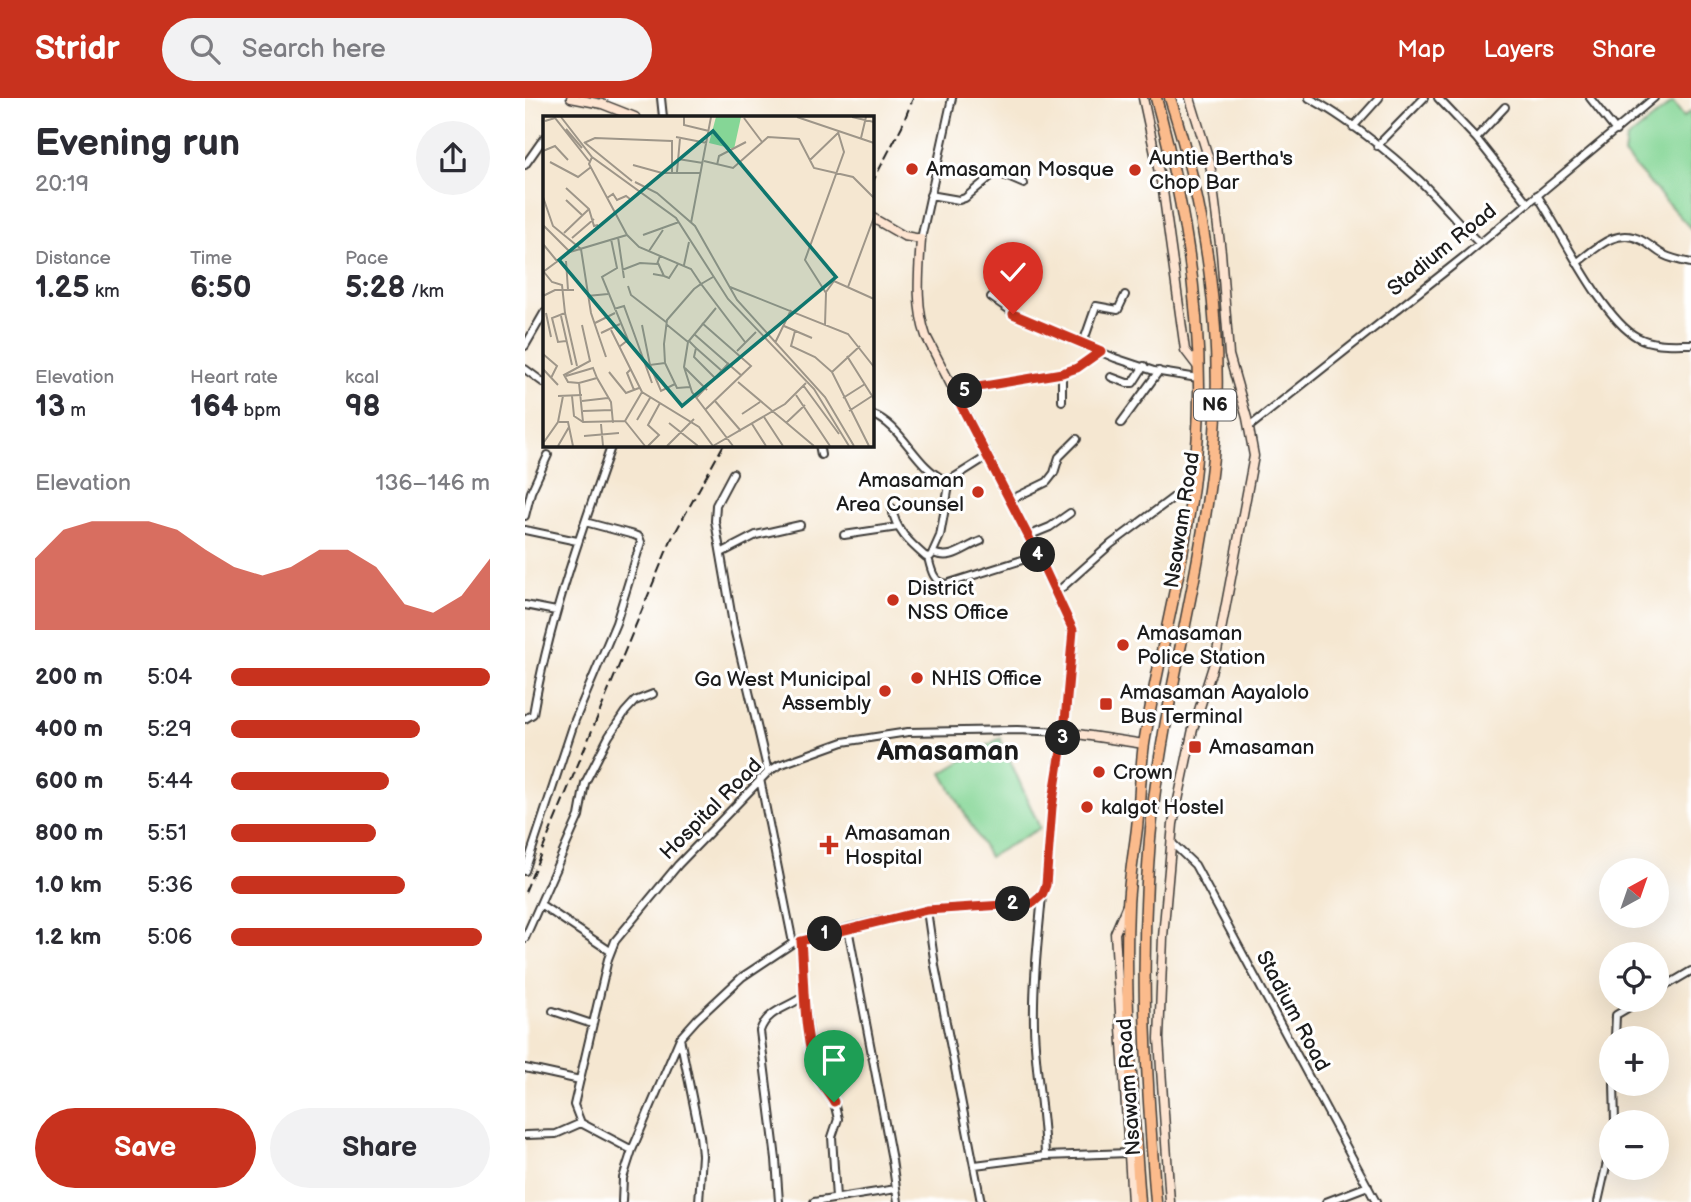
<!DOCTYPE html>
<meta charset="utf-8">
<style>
:root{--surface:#fff;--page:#f2f2f3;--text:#2b2b33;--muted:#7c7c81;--accent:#c8321e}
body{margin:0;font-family:"Balsamiq Sans",sans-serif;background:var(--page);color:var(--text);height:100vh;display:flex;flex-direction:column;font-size:26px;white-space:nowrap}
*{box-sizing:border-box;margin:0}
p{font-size:23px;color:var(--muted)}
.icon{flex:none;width:38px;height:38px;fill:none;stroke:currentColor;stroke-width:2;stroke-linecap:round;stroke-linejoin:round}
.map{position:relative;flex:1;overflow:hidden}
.details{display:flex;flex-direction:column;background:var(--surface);width:525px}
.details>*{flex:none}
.needle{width:46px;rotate:40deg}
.fabs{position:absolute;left:1074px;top:760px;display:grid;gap:14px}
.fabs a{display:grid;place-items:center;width:70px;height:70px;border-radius:50%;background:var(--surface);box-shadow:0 7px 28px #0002;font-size:35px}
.pin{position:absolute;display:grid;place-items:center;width:60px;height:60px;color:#fff;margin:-72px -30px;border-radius:50% 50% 50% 0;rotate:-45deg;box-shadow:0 0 7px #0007}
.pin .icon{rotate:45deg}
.km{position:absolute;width:35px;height:35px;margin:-18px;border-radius:50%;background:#222;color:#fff;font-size:19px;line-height:35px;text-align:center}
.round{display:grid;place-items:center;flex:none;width:74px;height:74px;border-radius:37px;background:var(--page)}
.head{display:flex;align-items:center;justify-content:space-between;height:119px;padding:0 35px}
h1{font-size:38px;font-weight:600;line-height:52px}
.metrics{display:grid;grid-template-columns:repeat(3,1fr);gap:10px;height:119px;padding:7px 35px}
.metrics div{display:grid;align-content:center}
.metrics b{font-size:30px;font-weight:600}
.metrics small{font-size:19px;font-weight:400}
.metrics p{font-size:19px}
.chart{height:196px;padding:14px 35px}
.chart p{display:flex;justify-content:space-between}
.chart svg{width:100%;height:126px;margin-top:7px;fill:var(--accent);opacity:.7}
.cta{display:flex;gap:14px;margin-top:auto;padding:14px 35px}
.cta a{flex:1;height:80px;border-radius:42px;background:var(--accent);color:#fff;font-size:28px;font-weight:600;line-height:80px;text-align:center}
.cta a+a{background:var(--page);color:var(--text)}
ul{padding:0 35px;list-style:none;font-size:23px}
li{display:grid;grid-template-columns:112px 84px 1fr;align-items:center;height:52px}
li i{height:18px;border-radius:9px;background:var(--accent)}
header{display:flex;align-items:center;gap:42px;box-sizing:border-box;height:98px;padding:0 35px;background:var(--accent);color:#fff}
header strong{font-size:33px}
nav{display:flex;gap:38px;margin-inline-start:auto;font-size:24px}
.search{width:490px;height:63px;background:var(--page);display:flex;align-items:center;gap:18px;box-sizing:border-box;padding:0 24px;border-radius:38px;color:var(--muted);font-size:26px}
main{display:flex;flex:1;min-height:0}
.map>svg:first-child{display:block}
</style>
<header>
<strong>Stridr</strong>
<div class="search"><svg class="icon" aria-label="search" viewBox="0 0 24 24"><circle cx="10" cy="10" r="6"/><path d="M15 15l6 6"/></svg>Search here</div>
<nav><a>Map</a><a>Layers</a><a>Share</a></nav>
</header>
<main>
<section class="details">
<div class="head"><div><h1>Evening run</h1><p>20:19</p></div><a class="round"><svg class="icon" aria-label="share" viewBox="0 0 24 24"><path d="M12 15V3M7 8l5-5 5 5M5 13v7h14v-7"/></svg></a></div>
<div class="metrics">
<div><p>Distance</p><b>1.25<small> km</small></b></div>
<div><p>Time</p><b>6:50</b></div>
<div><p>Pace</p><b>5:28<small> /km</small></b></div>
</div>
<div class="metrics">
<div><p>Elevation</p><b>13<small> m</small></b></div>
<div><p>Heart rate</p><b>164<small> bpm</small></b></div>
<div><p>kcal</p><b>98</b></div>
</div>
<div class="chart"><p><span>Elevation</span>136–146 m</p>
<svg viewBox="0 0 160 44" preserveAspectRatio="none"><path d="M0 44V19L10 9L20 6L30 6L40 6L50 9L60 16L70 22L80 25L90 22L100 16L110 16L120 22L130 35L140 38L150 32L160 19V44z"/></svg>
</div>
<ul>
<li><b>200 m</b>5:04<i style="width:100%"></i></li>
<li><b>400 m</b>5:29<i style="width:73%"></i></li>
<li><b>600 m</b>5:44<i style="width:61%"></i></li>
<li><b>800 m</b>5:51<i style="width:56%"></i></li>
<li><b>1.0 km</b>5:36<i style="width:67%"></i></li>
<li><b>1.2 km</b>5:06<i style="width:97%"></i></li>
</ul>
<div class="cta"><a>Save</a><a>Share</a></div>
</section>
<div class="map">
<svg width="1166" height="1104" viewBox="0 0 1166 1104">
<rect width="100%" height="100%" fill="#fff"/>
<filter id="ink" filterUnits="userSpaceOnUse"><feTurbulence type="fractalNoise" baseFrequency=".0143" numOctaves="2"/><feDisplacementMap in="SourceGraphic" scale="14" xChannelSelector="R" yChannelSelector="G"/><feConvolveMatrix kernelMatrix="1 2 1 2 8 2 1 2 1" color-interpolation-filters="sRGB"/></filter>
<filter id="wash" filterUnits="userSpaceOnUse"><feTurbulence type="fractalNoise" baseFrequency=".00686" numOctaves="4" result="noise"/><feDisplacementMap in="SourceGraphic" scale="28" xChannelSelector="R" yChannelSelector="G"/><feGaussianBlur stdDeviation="1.57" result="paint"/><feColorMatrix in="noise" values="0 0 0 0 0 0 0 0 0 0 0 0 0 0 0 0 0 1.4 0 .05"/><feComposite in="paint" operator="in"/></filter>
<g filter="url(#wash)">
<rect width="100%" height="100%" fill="#f5e7d1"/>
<path fill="#85d696" stroke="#507959" stroke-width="2" d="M1148,4L1159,19L1166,13V131L1099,57L1101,42Z
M475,640L515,730L464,759L417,675Z"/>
</g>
<g filter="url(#ink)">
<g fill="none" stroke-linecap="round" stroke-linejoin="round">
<defs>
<path id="minor" d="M136,0L138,19
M784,0C819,18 865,55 894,82C915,102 933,125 954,145
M913,0L951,40L1002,104
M1065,0L1091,33
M828,29L854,0
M951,40L980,9
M852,48L899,0
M0,67L19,40
M405,97L434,102L440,100L471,74L499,86
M1012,97C1036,133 1077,220 1112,239C1129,248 1148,246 1166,246
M396,141L427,0
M1053,164C1071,150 1092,129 1116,142C1125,146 1131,153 1139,157C1147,161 1157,163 1166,165
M466,199L496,220L590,260L629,273L673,280
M558,245L571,208L593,212L600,197
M0,248L19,215
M0,271L19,285
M537,275V303
M586,279L602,285H608L619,268
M430,296L453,289L537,275L552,270L576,253
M346,316C377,326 390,369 420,382H425L463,358
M596,325L634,273
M724,329L941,157L1129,0
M294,346L296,357
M208,375L191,407L190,423L208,526L243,674
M485,402L522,384L529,375L534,359L552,341
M367,410C370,432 385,445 401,459L406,458L415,438L425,382
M0,418L6,394L23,357
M0,432L52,443
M319,437L373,429
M503,438L525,429L545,415
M196,455L231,437L275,427
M408,455C428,463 439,449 456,443
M403,459C406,471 408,484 421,486L513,457
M531,495L586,446L669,384
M0,507L31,513
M0,621L8,616C24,523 56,435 87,346
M235,681L268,845
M646,744L670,767L851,1104
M0,773L50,622L91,525L116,444L114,439L109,437L60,424
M402,812L410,868L456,1104
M323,830L367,1062L373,1104
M0,840L15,806
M85,853L15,806L54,718L60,685L84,638L100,614L110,603L128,596
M1132,893L1166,873
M279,898L285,945L295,983L304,993L309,1004L313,1021L307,1039L311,1100
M28,913L67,926
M155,940L175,1038L177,1057L174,1104
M1090,940L1091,917L1118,901
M0,970L55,982
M1089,985L1090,1024
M0,1037L31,1036L56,1025
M107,1052L56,1025L49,1007L83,861L90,843L153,767L243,674L254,667L318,644L383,634L492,632L539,634L527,709L521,787L517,798C513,841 508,884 509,928C510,972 519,1015 520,1058
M450,1067L520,1058L604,1055
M97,1104L98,1080L107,1052L155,940L172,921L217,879L268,845L323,830L402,812L508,805L517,798
M254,1104L251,1061L235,933C242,912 263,910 279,898L276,843
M289,1104L371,1091
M801,1104L843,1088
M1073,1104L1087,1042"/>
<path id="secondary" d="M46,0L77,6L110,19
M618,0L638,93L660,252L673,269
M346,119L379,138L396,141C394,174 390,207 401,238L513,457L548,532L539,634L619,646
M602,807L590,835L607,1104
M645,1104L634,941L638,839L648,726L668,631L691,559L729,358L722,320L704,257L696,154L685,65L665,0"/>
<path id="trunk" d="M615,1104C608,1006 599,907 603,808C604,781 609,756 612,730C615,702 615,674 619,646C633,560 657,475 668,388C685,258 665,125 631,0
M631,1104C620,967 613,839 629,701C643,587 676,474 688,359C700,240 682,113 645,0"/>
</defs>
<use href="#minor" stroke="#3d3a37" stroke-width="10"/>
<use href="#secondary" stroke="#3d3a37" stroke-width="11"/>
<use href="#trunk" stroke="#3d3a37" stroke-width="13"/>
<use href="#minor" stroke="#fff" stroke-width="6"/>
<use href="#secondary" stroke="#fde4d1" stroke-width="8"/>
<use href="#trunk" stroke="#fbbb8c" stroke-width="10"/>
<path stroke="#1c1c1c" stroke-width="2" stroke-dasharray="10 5" stroke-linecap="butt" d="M346,87L377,28L388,0
M0,794L146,442L199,346"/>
</g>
</g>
<g fill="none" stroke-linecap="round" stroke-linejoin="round" filter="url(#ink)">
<defs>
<path id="route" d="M309,1004C305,996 298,989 294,981C277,939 280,887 276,843L402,812L508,805L517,797L521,787L527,709L539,634L548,532L513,457L430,296L453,289L537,275L552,270L576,253L488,216"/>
</defs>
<use href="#route" stroke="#fff" stroke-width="14"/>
<use href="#route" stroke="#c8321e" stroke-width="9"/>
</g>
<g fill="#c8321e" stroke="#fff" stroke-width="2.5">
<circle cx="387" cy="71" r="7"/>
<circle cx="610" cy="72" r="7"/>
<circle cx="453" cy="394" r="7"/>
<circle cx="368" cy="502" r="7"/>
<circle cx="598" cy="547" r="7"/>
<circle cx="392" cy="580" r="7"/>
<circle cx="360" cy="593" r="7"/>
<rect x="574" y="599" width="14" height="14" rx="3.5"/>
<rect x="663" y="642" width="14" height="14" rx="3.5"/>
<circle cx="574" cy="674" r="7"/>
<circle cx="562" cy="709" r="7"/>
<path d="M300.5 736.5h7v7h7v7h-7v7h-7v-7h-7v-7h7z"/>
</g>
<g text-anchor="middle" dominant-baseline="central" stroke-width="6" stroke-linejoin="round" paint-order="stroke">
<rect fill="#fff" stroke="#606060" stroke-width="2" x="669" y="291.5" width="42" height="31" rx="5"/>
<g font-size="19" font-weight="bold" fill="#1c1c1c">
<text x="690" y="307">N6</text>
</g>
<g font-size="21" fill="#1c1c1c" stroke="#fff" text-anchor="start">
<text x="624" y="60">Auntie Bertha's<tspan x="624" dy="24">Chop Bar</tspan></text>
<text x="401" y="71">Amasaman Mosque</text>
<text x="439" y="382" text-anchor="end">Amasaman<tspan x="439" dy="24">Area Counsel</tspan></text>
<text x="382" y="490">District<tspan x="382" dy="24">NSS Office</tspan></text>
<text x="612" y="535">Amasaman<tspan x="612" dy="24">Police Station</tspan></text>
<text x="406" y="580">NHIS Office</text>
<text x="346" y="581" text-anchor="end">Ga West Municipal<tspan x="346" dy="24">Assembly</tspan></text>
<text x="595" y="594">Amasaman Aayalolo<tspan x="595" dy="24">Bus Terminal</tspan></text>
<text x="684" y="649">Amasaman</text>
<text x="588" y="674">Crown</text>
<text x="576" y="709">kalgot Hostel</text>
<text x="320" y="735">Amasaman<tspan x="320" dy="24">Hospital</tspan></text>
</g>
<g font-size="21" fill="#1c1c1c" stroke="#fff">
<text transform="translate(917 152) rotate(-39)">Stadium Road</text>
<text transform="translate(657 422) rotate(-81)">Nsawam Road</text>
<text transform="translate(186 711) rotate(-45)">Hospital Road</text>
<text transform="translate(768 913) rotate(62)">Stadium Road</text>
<text transform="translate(604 989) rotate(-94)">Nsawam Road</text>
</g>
<g font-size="28" font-weight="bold" fill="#1c1c1c" stroke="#fff">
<text x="423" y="653">Amasaman</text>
</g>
</g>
<g transform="translate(18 18)">
<rect width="331" height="331" fill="#f5e7d1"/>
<path d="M173,1H198L191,33L166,27Z" fill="#85d696"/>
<path fill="none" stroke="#9e9689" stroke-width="2" d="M18,1L49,41L133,102L185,183L271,273L306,330M141,1V9L166,15M254,1L331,27M309,1L331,6M201,2L219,26M2,5L12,2L46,45M23,13L39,32M133,21L164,27M318,22L323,1M41,26L89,65M41,27L52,22L129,25V56M0,35L12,30L25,44M49,41L46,48L84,119M135,43L160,47M267,44L295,17M161,45L190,52L225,21L256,23L271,52L310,61L331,82M7,46L35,61L48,51M90,49L119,57H158M174,49L176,40L203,26M134,56L137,22M92,66L114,77L152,110L194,184L282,281L311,330M23,72L46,93L51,110L55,109M0,81L10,110L38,133L48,197L63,241M64,82L70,78L74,84L83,80L87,83M23,84L39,99M148,107L168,1M0,109L27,136M21,117L46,93M100,119L136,106M75,121L81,162M29,122L51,103M68,123L74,152L59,161L85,224L76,231M0,128L14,145M106,135L120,114M23,145L25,174M141,149L146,126M79,154L97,147L114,148L117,140M0,156L27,136L84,119L96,131L148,153L158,168L170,161M1,156L9,166L19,169L22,197L9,202L15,226L23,225M110,158L121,160L115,147M121,160L126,162L135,148M85,170L88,179L123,206M187,171L305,218L331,251M305,171L331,101M283,176L291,165L331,183M0,180L12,174H31M44,180L65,178M173,192L145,226L141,251L149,276L190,330M71,193L81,190L109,267M3,197L8,221M22,197L34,250M18,200L29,249M52,207L72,197M159,207L208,250L163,293M123,208L145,226M39,209L47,245L21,259L25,266L36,267L54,262L68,286L70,307M99,209L107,249L122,247M282,209L283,177L262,144L301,36L295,16M241,210L269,222M68,214L99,276L156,311L170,330M252,215L248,230L272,241L289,256L326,330M58,217L77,208M151,218L199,260M146,225L153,232L151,241L173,263M232,227L248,194M153,232L179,255M194,235L213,216M0,238L14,250L8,262M304,240L331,283M107,249L118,275L132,268M142,252L164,274M0,253L15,269M88,253L84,257L91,274M66,256L83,277L96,272M289,256L317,230M23,260L50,252L54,262M195,266L271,330M36,267L40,306M260,269L296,318M147,271L134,272L122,247L121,228L124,204L151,173L158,168L202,226M253,279L287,330M15,280L39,279M29,280L31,300L40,306L82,305M153,282L186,247M300,282L322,268M39,285L65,282M172,285L198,315M40,295L69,294M306,295L329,280M199,298L217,286M221,301L240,330M94,304L107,282M82,305L99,276M82,305L102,330M16,306H25L30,330M126,307L155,330M243,307L262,289M58,308L60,330M209,308L223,330M41,320L76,317M1,326L15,306L20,280M15,330L26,311M105,330L116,319L105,309L117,287M124,330L151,303M170,330L242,288L263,267"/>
<path fill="#0f766e" fill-opacity="0.15" stroke="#0f766e" stroke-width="3.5" d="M170,15L293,161L139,290L16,144Z"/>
<rect width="331" height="331" fill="none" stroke="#1c1c1c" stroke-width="3.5"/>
</g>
</svg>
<div class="fabs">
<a><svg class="needle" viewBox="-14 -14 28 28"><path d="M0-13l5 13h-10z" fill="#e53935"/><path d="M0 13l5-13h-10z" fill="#7c7c81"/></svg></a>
<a><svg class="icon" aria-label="locate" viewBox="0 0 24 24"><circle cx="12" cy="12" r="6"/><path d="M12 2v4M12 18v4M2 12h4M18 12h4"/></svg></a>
<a>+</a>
<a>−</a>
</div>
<div class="pin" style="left:309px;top:1004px;background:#1e9e55"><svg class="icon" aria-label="arrive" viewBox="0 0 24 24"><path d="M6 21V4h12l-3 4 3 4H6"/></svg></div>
<div class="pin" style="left:488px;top:216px;background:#d93025"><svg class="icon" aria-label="check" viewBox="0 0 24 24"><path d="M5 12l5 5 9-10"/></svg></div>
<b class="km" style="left:300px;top:836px">1</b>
<b class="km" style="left:488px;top:806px">2</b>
<b class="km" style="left:538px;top:640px">3</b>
<b class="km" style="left:513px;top:457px">4</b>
<b class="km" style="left:440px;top:293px">5</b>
</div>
</main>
